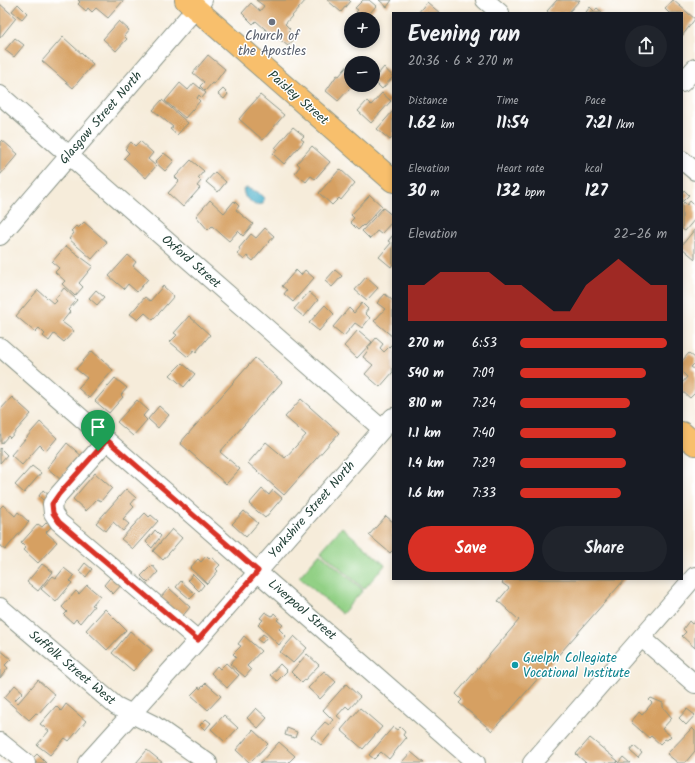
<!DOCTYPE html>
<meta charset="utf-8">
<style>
:root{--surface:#171b24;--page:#20242c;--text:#f1f3f6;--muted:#9ea1a6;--accent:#d93025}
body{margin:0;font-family:Kalam,sans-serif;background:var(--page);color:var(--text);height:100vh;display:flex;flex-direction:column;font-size:15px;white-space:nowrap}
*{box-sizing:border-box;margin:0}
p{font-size:13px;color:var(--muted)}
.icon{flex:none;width:22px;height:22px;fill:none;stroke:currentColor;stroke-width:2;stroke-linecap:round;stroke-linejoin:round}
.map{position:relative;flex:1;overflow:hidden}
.side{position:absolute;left:392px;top:12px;width:291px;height:568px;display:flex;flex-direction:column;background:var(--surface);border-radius:0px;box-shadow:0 2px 6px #0003}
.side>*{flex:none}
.controls{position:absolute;left:344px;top:12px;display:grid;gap:8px}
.controls a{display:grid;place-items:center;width:36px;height:36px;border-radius:50%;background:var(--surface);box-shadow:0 2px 6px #0003;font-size:20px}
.pin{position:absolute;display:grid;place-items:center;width:34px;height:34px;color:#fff;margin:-41px -17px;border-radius:50% 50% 50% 0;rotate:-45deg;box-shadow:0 0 4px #0007}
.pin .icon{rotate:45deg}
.round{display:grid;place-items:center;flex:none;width:42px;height:42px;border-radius:21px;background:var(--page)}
.headline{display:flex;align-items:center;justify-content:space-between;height:68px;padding:0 16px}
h1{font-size:22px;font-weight:800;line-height:30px}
.figures{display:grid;grid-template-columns:repeat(3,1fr);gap:6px;height:68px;padding:4px 16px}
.figures div{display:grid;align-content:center}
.figures b{font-size:17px;font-weight:800}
.figures small{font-size:11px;font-weight:400}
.figures p{font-size:11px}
.chart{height:112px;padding:8px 16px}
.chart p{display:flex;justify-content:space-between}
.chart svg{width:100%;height:72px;margin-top:4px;fill:var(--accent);opacity:.7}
.button{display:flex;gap:8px;margin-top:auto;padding:8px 16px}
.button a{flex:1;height:46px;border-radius:24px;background:var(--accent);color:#fff;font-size:16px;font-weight:800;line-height:46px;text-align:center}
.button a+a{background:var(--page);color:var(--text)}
ul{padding:0 16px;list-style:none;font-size:13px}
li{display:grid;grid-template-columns:64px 48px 1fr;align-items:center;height:30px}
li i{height:10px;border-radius:5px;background:var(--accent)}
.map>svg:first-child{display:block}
</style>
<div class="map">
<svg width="695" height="763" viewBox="0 0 695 763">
<rect width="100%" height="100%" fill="#fff"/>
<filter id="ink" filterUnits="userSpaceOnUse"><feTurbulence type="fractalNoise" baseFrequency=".025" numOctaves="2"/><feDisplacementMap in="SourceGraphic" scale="8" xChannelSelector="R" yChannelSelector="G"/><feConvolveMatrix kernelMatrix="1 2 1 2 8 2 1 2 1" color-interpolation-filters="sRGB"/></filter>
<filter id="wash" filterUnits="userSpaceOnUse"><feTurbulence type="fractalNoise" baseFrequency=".012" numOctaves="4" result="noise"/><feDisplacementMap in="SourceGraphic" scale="16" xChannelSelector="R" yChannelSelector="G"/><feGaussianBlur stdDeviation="0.9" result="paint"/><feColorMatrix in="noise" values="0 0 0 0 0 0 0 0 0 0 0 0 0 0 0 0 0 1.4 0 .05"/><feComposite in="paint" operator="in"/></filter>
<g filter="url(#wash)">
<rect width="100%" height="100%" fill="#f6ecda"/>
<path fill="#92d085" stroke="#58865c" d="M342,527L385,565L364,589L321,551Z
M320,553L363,590L342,614L299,577Z"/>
<path fill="#4aafc9" stroke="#34767e" d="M247,188L258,192L264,198L263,204L255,205L245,197L243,190Z"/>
<g id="blocks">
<path fill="#d6a062" d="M78,0H124L108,18L96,8L92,12L88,8L86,11L78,4L80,2Z
M256,0H306L285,24L290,29L288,31L295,38L288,46L275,36L274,37L256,21L253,24L242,13L251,3L260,11L264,6Z
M327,0H349L350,1L341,12Z
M363,0H369L376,6L365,19L356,12L358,10L355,8Z
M379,0H392L387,7Z
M557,0H580L568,13H549L547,11Z
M673,0L695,19L682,36V13H669L665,9Z
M427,2L434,8L440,13H418Z
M0,4L16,18L0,38Z
M18,4L27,13L22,19L12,11Z
M590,7L594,11L597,8L603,13H588L586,12Z
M119,21L129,30L124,36L127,39L116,51L103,39Z
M63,37L93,64L73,88L42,61Z
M15,38L24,45L14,57L5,50Z
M208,55L225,69L214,84L212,83L205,91L200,86L204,82L193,73Z
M350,63L351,85H364L359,92L353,87L349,89L338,101L326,91L337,75L339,76Z
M384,67L393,77L382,89L373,80Z
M180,83L188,90L194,83L206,93L202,98L199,95L197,98L200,101L185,118L165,101Z
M223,89L228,94L224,99L218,94Z
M382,93L391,101L371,123L358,111L367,101L371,105Z
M260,95L284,115L263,140L239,119Z
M162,100L188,123L177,135L170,129L173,127L153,110Z
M393,111V136L390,140L377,129Z
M293,127L304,136L301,139L304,141L284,164L273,154L277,149L275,148Z
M2,140L18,154L0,175V142Z
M140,141L153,153L148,159L156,166L146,178L124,158L129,153L125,149L131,142L135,146Z
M312,146L330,162L315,179L311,176L306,182L295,173L300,166L297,163Z
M164,153L174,161L165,171L155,162Z
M191,160L204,171L198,178L201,181L197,186L200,188L183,207L168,193L179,181L175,177Z
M340,169L355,183L341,200L339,198L332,205L319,193Z
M215,172L226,182L218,192L206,182Z
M684,190L689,195L682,202V193Z
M370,195L382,206L364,226L363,225L358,230L350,222L354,218L351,215Z
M210,200L224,213L234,201L239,206L236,210L253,224L243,236L238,231L229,241L212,226L208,230L196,216Z
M690,201L695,206V219L685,231L682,229V205L684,202L687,205Z
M383,208L393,216V221L381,234L377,231L370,239L362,231Z
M84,222L107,242L92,259L69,239L74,233L71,231L76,226L78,228Z
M265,228L274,236L253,261L247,256L244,260L237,254L240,250L239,248L251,234L256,238Z
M695,229V259L682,248V245Z
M393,235V264L391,267L379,257L391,243L388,241Z
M66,246L93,266L79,283L83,287L75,296L62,284L65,281L55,272L59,268L52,262Z
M128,255L136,262L133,266L148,279L137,292L128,284L124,289L109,276Z
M296,270L301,275L305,270L314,278L293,302L284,294L287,290L282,286Z
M335,270L342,276L332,287L325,281Z
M366,277L378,288L367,300L355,290Z
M163,286L174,296L153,320L145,313L138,320L130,314L145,297L150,301Z
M64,288L77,300L68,310L70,312L62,322L74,331L64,342L54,334L49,341L43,336L45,334L39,328L35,332L16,316L38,290L54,304L57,301L55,299Z
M96,290L104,297L97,305L89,298Z
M309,292L318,300L304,317L294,309Z
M385,294L393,301V337L374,321L385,309L377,303Z
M362,303L368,309L365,313L370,318L362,328L355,323L344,336L333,327L349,308L354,313Z
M325,305L334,314L319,331L309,323Z
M189,316L210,335L196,352L194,350L188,357L170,342L177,335L174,333Z
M358,330L372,342L357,358L344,346Z
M376,338L383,344L380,348L384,352L392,344L393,345V372L380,387L365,374L373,365L363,357L369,349L368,348Z
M92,351L113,370L89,398L78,388L87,378L76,369Z
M689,353L695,358V363L691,367L695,370V393L690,398L682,391V383L687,377L682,372V361Z
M255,358L282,382L220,452L240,469L226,484L180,443Z
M182,363L195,374L184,387L170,375Z
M115,378L127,388L121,395L123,397L109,413L95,401Z
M12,397L31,414L10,438L8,436L1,444L0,410Z
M301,399L339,433L284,495L248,463L266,442L285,458L306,435L285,417Z
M137,400L148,410L143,416L147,420L133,436L117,422Z
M159,406L169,415L158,428L148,419Z
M40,422L57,438L46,451L40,445L22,465L11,455Z
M67,443L84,458L70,474L67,471L60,479L47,468Z
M0,448L7,455L0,463Z
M32,466L41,473L24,493L15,485Z
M95,473L112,488L101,501L97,499L86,511L73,499Z
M126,489L136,498L131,504L134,507L123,519L129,524L123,531L113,522L106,531L96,523Z
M262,489L269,495L273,490L282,498L265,518L249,504Z
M43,490L51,497L46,503L39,496Z
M3,505L15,516L18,512L29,522L5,550L0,546V508Z
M244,511L258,523L246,537L232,524Z
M145,513L149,517L151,515L158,521L133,549L121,539Z
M386,516L393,522V550L390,553L369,535Z
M48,521L53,525L46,532L57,542L38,563L24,550L26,548L21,543L38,524L42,527Z
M172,529L182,538L163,560L153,551Z
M155,530L161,536L152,548L146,542Z
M206,556L209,559L211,557L220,565L216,569L218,571L207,584L190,568L198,559L201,562Z
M85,563L92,569L86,577L79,571Z
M42,564L53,572L38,591L27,582Z
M152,565L158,572L148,583L141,576Z
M64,568L74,576L70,581L72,583L56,602L41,589L53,576L56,578Z
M113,574L123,583L113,594L104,585Z
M193,574L204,585L199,591L188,580Z
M506,579H625L492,731L459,703L462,700L456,694L519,620L498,601L509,588L502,583Z
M181,581L195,594L190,599L176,587Z
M87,585L100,596L92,605L94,606L80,623L76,619L73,623L64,615L67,612L62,607L76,591L79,594Z
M169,588L190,607L181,618L160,598Z
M105,609L126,630L107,650L86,630Z
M265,612L272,616L274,613L279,618L277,620L283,625L279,629L286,636L279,645L258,625L263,620L260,618Z
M689,621L692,624L695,621V648L682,636L686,632L683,629Z
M130,631L152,650L133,671L112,653Z
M263,634L267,637L262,643L258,640Z
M244,636L261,651L247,666L251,670L245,677L230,664L236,657L233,654L241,646L238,644Z
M294,636L307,648L293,663L280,652Z
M0,650L11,659L5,665L8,668L0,678Z
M307,654L319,665L302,683L291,672Z
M226,663L239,675L227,688L211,673L217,666L220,669Z
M280,664L287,671L277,681L270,675Z
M324,671L336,682L320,699L308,688Z
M38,680L55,695L38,714L36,713L29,720L4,698L15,685L23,692L15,700L18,703Z
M206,683L221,696L208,710L191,695L199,687L200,689Z
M346,684L360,697L349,709L346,706L337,716L342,720L321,745L311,737L325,722L329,725L333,720L323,710Z
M651,698L663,703V707L672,718L662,729L671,736L667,740L665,739L660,744L651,736L649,738L631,722L639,712L642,715L652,703L649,700Z
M66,704L86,721L69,741L65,738L50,755L37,745L49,731L40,724L56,706L61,711Z
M256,708L267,718L258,728L247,718Z
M360,708L382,727L363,749L341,730Z
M687,709L695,715L686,725L679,718Z
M224,715L238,728L225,742L211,729Z
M206,719L211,723L205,730L200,725Z
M393,727L397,730L400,727L405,732L403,735L406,738L389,759L381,752L374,759L369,755Z
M287,728L297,732L295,738L285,735Z
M692,728L695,731V751L685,763H678L667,754Z
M253,730L268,744L250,763L236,750Z
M590,738L618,761L616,763H586L576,754Z
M279,742L295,756L288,763H260Z
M634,746L642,753L638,758L630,751Z
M147,750L163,763H136Z
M411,752L424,763H401Z
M37,754L46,763H34L31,760Z
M623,757L630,763H618Z"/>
</g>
</g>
<g filter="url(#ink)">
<use href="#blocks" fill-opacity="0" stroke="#8a9487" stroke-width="1"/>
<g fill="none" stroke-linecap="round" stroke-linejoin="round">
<defs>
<path id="minor" d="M485,0L500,13
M682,83L695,68
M0,95L382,429
M682,160L695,171
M0,236L203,0
M0,347L476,763
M107,440L59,494L52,504L53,513L59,522L198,640
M0,607L116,706L154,725L208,763
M642,638L695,684
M0,742L26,763
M87,763L200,638L393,417
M532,763L695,576"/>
<path id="major" d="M186,0L393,181
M682,433L695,444"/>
</defs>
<use href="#minor" stroke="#8a9487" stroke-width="20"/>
<use href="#major" stroke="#8a9487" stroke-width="24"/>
<use href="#minor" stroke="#fff" stroke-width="18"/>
<use href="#major" stroke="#f8bf6c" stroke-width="22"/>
</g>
</g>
<g fill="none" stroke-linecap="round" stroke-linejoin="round" filter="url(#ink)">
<defs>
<path id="route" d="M107,440L258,571L198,640L59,522L53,513L52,504L59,494Z"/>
</defs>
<use href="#route" stroke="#fff" stroke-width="8"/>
<use href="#route" stroke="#d93025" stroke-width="5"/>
</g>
<circle fill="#6b7280" stroke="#fff" stroke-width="1.5" cx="272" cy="22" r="4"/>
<circle fill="#0f9aa8" stroke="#fff" stroke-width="1.5" cx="515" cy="665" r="4"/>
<g text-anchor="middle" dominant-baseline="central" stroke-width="3" stroke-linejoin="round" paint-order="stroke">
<g font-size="13" fill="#5b616d" stroke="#fff">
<text x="272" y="36">Church of<tspan x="272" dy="15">the Apostles</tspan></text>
</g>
<g font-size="13" fill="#1f3d34" stroke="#fff">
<text transform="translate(298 98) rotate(41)">Paisley Street</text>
<text transform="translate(101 118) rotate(-49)">Glasgow Street North</text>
<text transform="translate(191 262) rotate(41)">Oxford Street</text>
<text transform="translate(312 510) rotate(-49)">Yorkshire Street North</text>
<text transform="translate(302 610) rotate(41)">Liverpool Street</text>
<text transform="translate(72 668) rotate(40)">Suffolk Street West</text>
</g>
<g font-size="13" fill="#0d838f" stroke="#fff" text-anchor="start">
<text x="523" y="658">Guelph Collegiate<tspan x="523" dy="15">Vocational Institute</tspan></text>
</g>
</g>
</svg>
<div class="controls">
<a>+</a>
<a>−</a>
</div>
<div class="pin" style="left:98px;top:451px;background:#1e9e55"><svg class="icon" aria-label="arrive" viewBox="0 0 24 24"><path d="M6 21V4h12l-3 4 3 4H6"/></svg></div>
<section class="side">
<div class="headline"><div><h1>Evening run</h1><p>20:36 · 6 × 270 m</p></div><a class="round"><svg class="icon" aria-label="share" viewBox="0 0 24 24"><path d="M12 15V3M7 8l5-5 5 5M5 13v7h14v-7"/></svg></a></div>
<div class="figures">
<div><p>Distance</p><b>1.62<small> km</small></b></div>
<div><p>Time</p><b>11:54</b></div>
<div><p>Pace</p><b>7:21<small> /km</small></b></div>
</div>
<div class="figures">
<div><p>Elevation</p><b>30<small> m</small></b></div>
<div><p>Heart rate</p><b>132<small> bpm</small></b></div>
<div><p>kcal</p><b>127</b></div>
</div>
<div class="chart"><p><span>Elevation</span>22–26 m</p>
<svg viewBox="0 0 160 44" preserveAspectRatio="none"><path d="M0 44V22L10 22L20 14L30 14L40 14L50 14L60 22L70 22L80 30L90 38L100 38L110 22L120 14L130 6L140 14L150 22L160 22V44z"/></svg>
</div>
<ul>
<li><b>270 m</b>6:53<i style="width:100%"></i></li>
<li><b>540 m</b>7:09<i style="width:86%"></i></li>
<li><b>810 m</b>7:24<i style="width:75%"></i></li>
<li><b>1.1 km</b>7:40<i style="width:65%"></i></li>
<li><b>1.4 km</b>7:29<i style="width:72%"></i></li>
<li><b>1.6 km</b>7:33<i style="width:69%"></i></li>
</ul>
<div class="button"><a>Save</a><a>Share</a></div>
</section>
</div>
